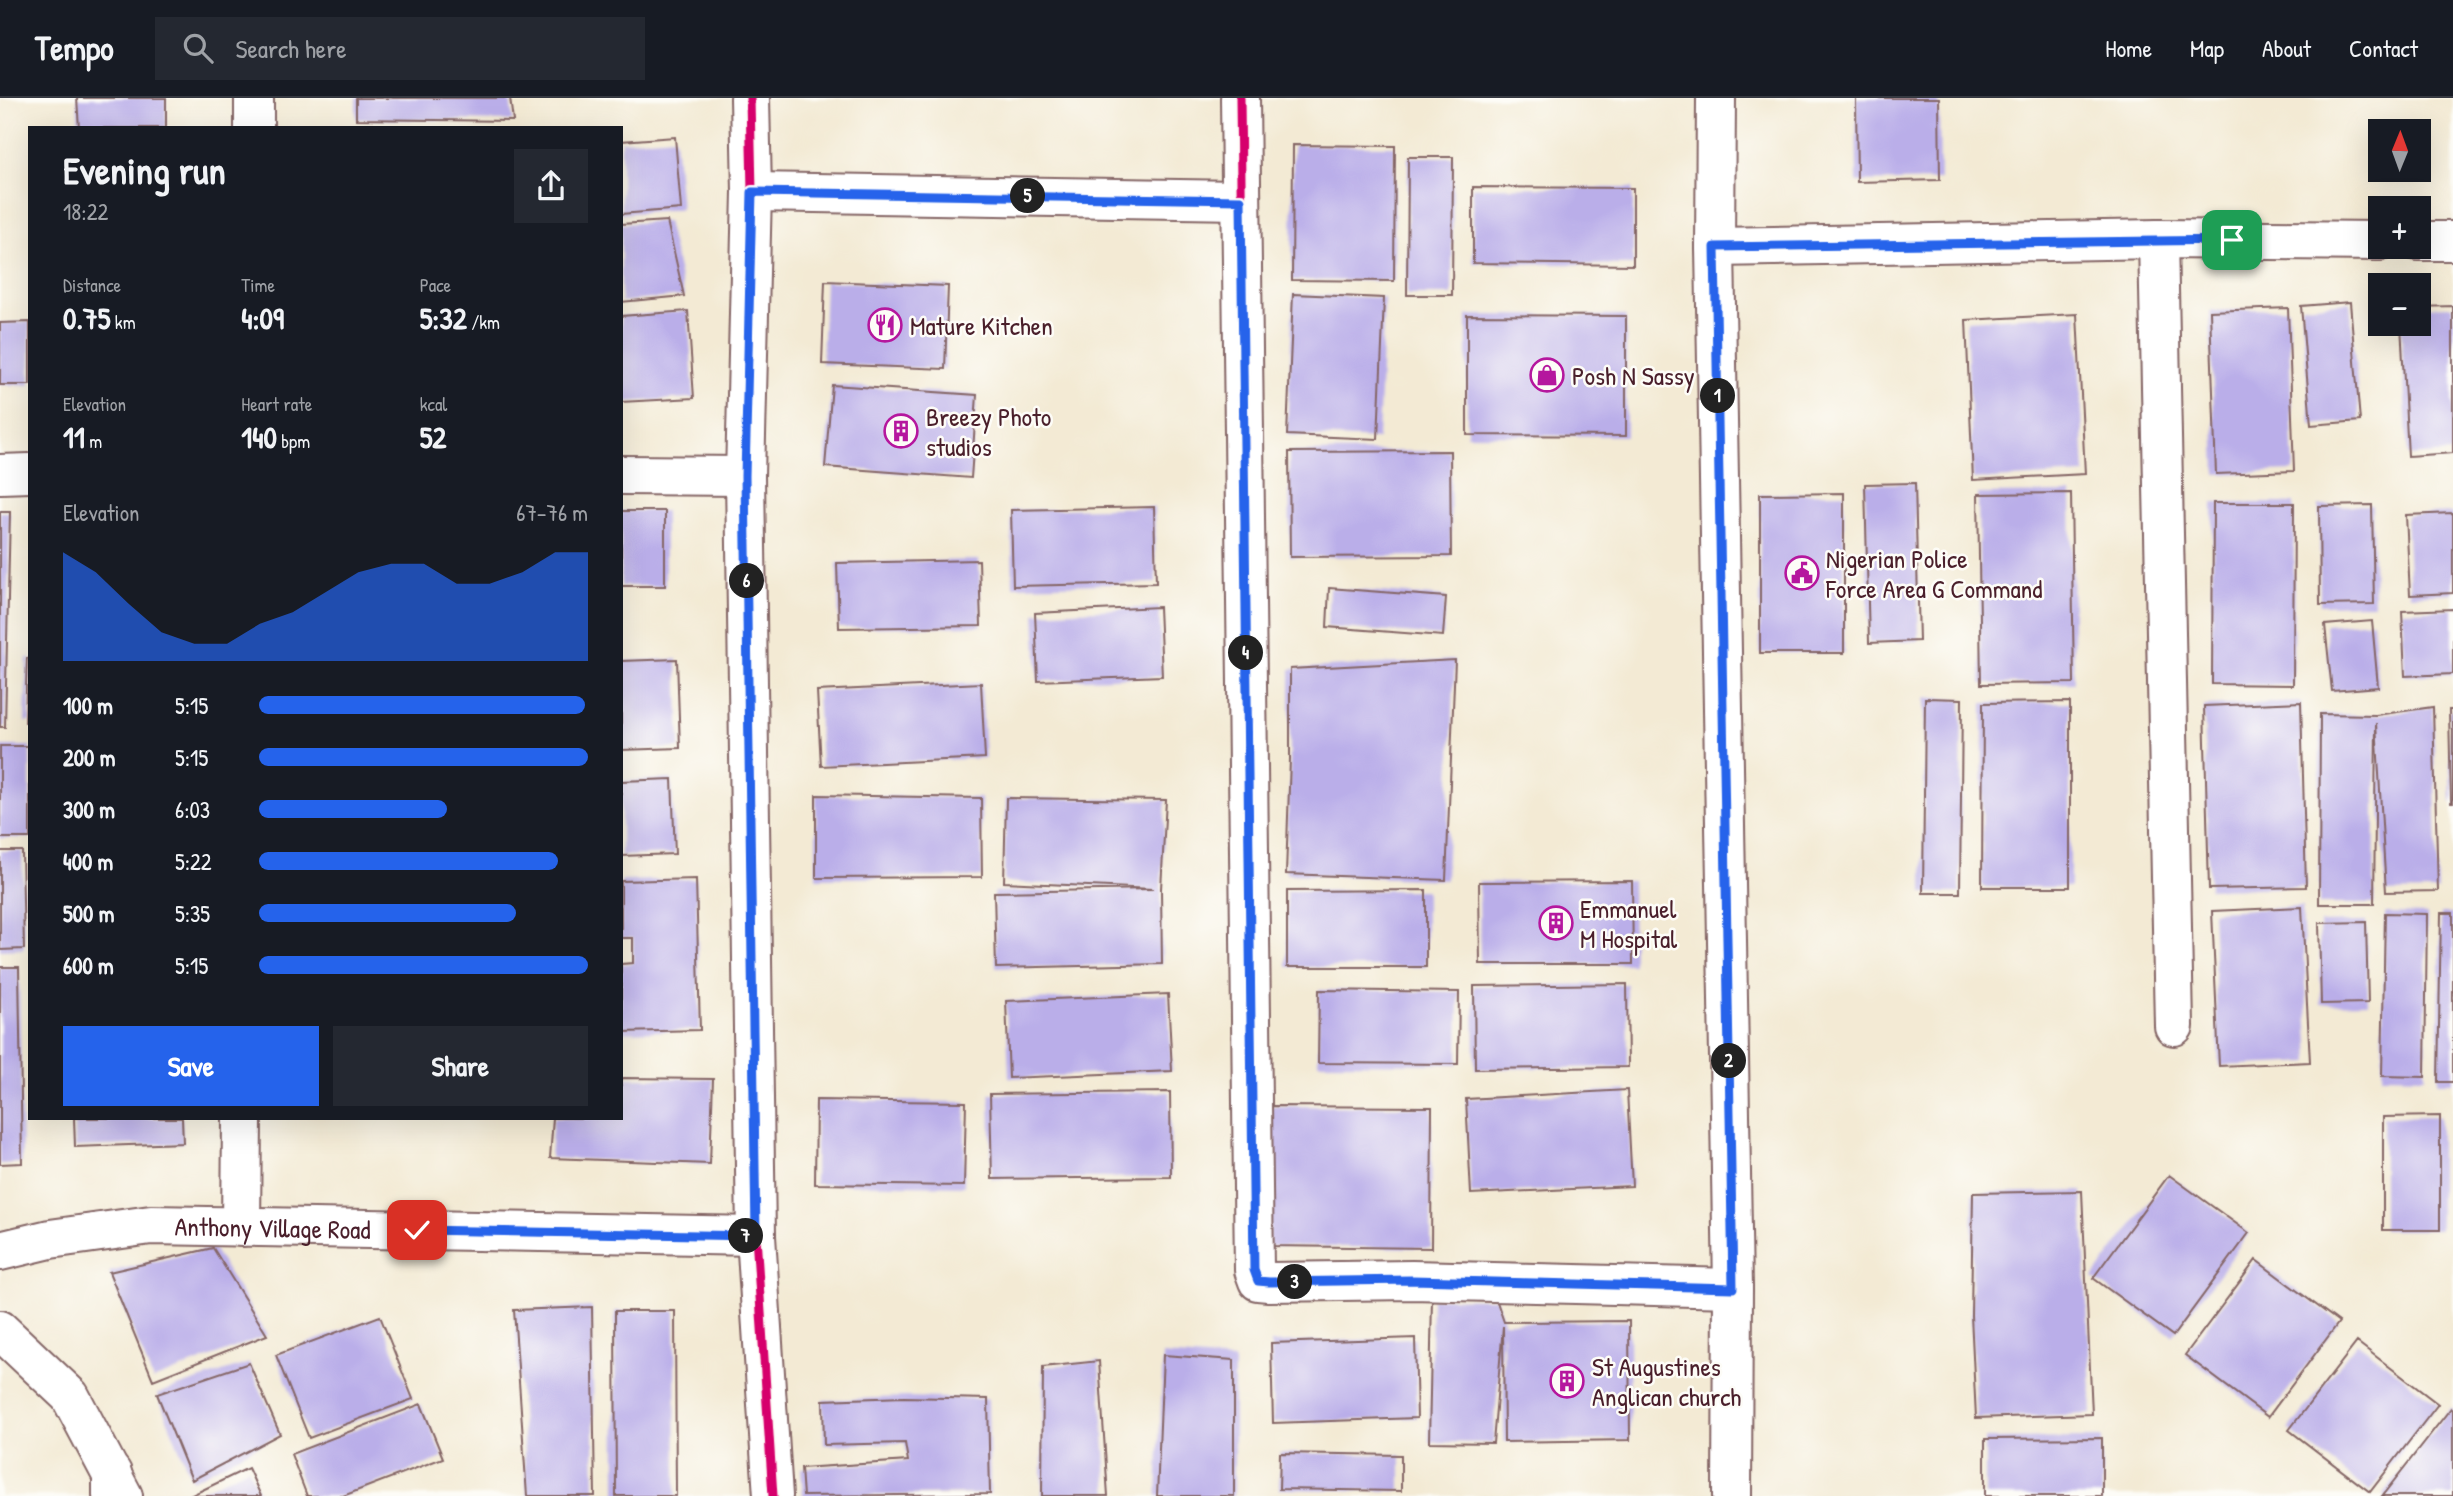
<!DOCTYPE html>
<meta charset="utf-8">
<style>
:root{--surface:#171b24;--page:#242831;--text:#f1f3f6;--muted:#9ea1a6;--line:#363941;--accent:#2563eb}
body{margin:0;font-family:"Patrick Hand",sans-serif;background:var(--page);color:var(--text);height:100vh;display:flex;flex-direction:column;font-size:26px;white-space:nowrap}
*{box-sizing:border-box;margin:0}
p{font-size:23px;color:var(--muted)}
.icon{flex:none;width:38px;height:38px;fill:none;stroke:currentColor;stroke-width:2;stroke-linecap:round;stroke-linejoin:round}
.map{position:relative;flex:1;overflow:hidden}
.drawer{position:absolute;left:28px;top:28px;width:595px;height:994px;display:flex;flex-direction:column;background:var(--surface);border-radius:0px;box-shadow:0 7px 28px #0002}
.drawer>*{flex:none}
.needle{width:46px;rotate:1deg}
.fabs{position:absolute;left:2368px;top:21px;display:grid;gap:14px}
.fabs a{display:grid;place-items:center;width:63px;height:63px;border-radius:0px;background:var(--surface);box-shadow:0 7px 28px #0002;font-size:35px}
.pin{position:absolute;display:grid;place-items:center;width:60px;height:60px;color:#fff;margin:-30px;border-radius:14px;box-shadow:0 4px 10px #0006}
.km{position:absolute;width:35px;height:35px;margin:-18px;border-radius:50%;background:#222;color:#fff;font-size:19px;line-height:35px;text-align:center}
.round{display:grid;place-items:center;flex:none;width:74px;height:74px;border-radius:0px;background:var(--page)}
.summary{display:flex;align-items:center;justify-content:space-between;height:119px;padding:0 35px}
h1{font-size:38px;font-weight:700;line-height:52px}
.stats{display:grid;grid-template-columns:repeat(3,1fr);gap:10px;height:119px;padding:7px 35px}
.stats div{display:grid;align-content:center}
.stats b{font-size:30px;font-weight:700}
.stats small{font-size:19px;font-weight:400}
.stats p{font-size:19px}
.chart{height:196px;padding:14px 35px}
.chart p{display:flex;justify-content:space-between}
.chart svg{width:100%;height:126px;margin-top:7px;fill:var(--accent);opacity:.7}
.cta{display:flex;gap:14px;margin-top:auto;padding:14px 35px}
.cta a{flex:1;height:80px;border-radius:0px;background:var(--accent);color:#fff;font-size:28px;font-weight:700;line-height:80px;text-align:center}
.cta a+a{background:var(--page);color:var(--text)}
ul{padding:0 35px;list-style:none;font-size:23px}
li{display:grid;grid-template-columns:112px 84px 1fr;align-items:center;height:52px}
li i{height:18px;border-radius:9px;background:var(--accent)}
header{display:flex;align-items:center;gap:42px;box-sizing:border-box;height:98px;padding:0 35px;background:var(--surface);border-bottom:2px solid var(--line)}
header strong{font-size:33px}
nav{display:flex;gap:38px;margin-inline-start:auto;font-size:24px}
.search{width:490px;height:63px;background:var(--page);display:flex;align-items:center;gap:18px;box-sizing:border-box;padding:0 24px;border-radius:0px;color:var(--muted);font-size:26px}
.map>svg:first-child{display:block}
</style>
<header>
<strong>Tempo</strong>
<div class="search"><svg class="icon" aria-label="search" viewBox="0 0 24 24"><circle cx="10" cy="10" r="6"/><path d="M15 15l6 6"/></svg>Search here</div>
<nav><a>Home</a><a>Map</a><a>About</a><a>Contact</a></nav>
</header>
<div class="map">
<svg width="2453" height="1398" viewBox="0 0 2453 1398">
<rect width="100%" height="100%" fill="#fdfcf7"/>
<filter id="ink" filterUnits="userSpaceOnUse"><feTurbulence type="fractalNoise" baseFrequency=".0143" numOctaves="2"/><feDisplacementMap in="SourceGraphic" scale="14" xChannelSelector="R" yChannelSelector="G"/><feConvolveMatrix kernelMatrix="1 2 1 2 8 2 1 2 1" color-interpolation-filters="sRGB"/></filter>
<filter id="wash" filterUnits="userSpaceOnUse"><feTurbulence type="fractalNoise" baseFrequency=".00686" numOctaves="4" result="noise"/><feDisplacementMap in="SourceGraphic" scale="28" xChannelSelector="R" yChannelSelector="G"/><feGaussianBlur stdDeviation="1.57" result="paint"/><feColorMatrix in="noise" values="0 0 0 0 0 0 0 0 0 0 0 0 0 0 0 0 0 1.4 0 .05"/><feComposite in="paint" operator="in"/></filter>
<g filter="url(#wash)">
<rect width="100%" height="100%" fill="#f3ead4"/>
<g id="blocks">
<path fill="#baaee9" d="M77,0H166V30H79Z
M356,0H510L513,23L356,21Z
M1856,0H1939L1940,82L1857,84Z
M675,39L681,111L621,116V43Z
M1293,47L1395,48L1394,183L1292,182Z
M1408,59H1453L1452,197H1407Z
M1473,89L1633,90V167L1473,165Z
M667,123L684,198L621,204V126Z
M825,183L948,188L945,271L822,266Z
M1293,196L1384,200L1378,341L1287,337Z
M2350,204L2360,323L2311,327L2301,208Z
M2453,208V355L2408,358L2401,226H2418V209Z
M2288,210L2294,373L2216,376L2210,213Z
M688,213L694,300L621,304V218Z
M2077,216L2085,376L1973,382L1966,222Z
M1467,217L1626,218V338L1467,337Z
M30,224V287H0V225Z
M832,287L977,297L971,380L825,369Z
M1450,353L1451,458L1290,459L1289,354Z
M1915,385L1919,543L1869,545L1865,386Z
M1844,395V555H1760V396Z
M2071,395L2074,585L1981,586L1978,396Z
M2213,405H2294L2293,587L2212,586Z
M2372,407L2374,506L2320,507L2319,408Z
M1154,409L1156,485L1013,488L1011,412Z
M621,413H665V488H621Z
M0,414H10L5,629H0Z
M2453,415V495L2410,497L2406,417Z
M979,462L981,528L839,530L837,465Z
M1329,490L1446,499L1443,538L1327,529Z
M1159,509L1162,578L1038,583L1035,515Z
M2453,511V576L2405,578L2402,513Z
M2372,523L2378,589L2332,593L2325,527Z
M27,560H30V624H25Z
M677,561L680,650L621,652V563Z
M1455,562L1446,782L1286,776L1290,661V571Z
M981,585L985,660L821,668L817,593Z
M1925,600L1962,601L1960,795H1923Z
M2070,604V789H1982L1983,605Z
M2301,604L2306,789L2209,791L2204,608Z
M2433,609L2438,793L2386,794L2376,625L2374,806H2319L2320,616L2376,617Z
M2449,612H2453V705H2451Z
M0,648H30V740H0Z
M672,681L675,756L621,758V683Z
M816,697L981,700L982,779L816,780Z
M1006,700L1166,702L1161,791L1162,866L996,870L994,794L1153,791L1004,784Z
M0,753H22L24,851L0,852Z
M696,781L700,932L621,934V866L633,865V840H621V783Z
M1632,783L1633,866H1480L1479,784Z
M1426,792V869H1287V793Z
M2302,809L2310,964L2219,968L2212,813Z
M2385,815L2427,816L2425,979L2382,978Z
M2441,815H2453V984H2438Z
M2366,824L2368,905L2321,906L2319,825Z
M0,869H19L22,1065L0,1066Z
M1627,886L1628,969L1475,971L1474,888Z
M1319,892L1459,894L1458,966L1318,965Z
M1168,896L1172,973L1009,980L1006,903Z
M621,980L713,981L710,1066L550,1060L553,1020H621Z
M1627,992L1632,1088L1471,1096L1466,1001Z
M1170,994L1171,1079L992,1081L990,996Z
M816,1002L966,1004L964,1088L815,1086Z
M1270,1008L1432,1009L1431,1150L1269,1148Z
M2440,1018V1132H2383V1019Z
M74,1020H182L183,1045L75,1049Z
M2169,1077L2249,1135L2173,1238L2093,1180Z
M2082,1093L2092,1316L1976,1320L1971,1217L1973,1095Z
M213,1150L267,1237L153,1282L109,1174Z
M2256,1162L2339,1224L2268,1319L2185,1257Z
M1432,1200L1496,1201L1504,1224L1629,1223L1630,1342L1504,1344L1503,1228L1493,1345L1429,1344Z
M592,1209L595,1398H527L514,1212Z
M615,1213H675L676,1398H616Z
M380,1218L413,1301L309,1340L276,1257Z
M1415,1240L1417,1320L1273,1325L1271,1245Z
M2357,1244L2438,1306L2370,1394L2289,1332Z
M1163,1257L1234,1262V1398H1157Z
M1099,1263L1108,1398H1042L1043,1269Z
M249,1265L280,1336L192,1382L157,1296Z
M904,1299L988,1301L990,1396L803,1398L801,1370L908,1363L905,1345L824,1347L823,1302Z
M421,1306L443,1360L343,1398H307L291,1356Z
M2451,1310L2453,1312V1398H2382Z
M2102,1340V1398H1985V1341Z
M1280,1355L1401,1357V1393L1279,1391Z
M248,1370L261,1398H190Z"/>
</g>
</g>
<g filter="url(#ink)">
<use href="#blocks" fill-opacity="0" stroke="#856666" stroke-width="2"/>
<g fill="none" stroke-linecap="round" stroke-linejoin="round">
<defs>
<g id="street">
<path d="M750,0L752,94L745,378L756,1138L773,1398"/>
<path d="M1240,0L1254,1172L1258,1183L1269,1184L1412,1182L1733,1190"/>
<path d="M1716,0L1715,149L1733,1190L1732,1398"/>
<path d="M254,30V0"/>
<path d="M752,94L1241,102"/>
<path d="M2158,141L2174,928"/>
<path d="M2418,143H2453"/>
<path d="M1715,149L2158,141L2380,143"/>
<path d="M0,376L30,375"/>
<path d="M621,377L745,378"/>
<path d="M241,1129L242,1020"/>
<path id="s1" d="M0,1153L50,1141L151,1127L756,1138"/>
</g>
<path id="primary" d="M0,1232L70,1298L123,1398"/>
<path id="highway" d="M112,1375V1398"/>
</defs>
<use href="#street" stroke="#856666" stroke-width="42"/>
<use href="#primary" stroke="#856666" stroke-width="42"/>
<use href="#highway" stroke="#856666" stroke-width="42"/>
<use href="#street" stroke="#fff" stroke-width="38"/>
<use href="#primary" stroke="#fff" stroke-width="38"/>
<use href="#highway" stroke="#fff" stroke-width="38"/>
<defs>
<path id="cycleway" d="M750,0L752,94L745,378L756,1138L773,1398
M1240,0L1254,1172L1258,1183L1269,1184L1412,1182L1733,1190"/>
</defs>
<use href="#cycleway" stroke="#fdfcf7" stroke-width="13"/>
<use href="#cycleway" stroke="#d6006c" stroke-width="9"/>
</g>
</g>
<g fill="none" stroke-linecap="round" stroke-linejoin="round" filter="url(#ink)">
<defs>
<path id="route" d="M417,1132L756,1138L745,378L752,94L1241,102L1254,1172L1258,1183L1269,1184L1412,1182L1733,1190L1715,149L2232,142"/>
</defs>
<use href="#route" stroke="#fff" stroke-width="14"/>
<use href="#route" stroke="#2563eb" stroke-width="9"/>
</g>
<defs>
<symbol id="restaurant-ring" viewBox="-11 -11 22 22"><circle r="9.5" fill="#fdfcf7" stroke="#b5179e" stroke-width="1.5"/><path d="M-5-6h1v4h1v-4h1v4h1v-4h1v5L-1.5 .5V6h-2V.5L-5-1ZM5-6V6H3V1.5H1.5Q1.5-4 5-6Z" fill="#b5179e"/></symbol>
<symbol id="shop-ring" viewBox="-11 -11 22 22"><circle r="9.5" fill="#fdfcf7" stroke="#b5179e" stroke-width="1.5"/><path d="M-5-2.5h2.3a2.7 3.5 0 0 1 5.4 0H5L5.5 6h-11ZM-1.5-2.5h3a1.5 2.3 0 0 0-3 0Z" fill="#b5179e"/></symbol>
<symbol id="building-ring" viewBox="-11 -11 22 22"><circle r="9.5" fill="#fdfcf7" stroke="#b5179e" stroke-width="1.5"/><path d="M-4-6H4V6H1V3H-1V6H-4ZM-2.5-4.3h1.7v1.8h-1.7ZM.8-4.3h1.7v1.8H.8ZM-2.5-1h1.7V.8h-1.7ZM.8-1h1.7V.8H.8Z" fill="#b5179e"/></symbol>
<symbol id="civic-ring" viewBox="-11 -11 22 22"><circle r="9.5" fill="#fdfcf7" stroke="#b5179e" stroke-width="1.5"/><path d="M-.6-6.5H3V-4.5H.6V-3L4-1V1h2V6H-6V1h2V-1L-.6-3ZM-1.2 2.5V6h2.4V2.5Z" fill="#b5179e"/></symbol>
</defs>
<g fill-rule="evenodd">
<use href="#restaurant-ring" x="866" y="208" width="38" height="38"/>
<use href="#shop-ring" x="1528" y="258" width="38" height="38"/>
<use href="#building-ring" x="882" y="314" width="38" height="38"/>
<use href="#civic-ring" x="1783" y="456" width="38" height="38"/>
<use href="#building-ring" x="1537" y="806" width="38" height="38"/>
<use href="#building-ring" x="1548" y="1264" width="38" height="38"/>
</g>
<g text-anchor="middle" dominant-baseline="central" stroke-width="5" stroke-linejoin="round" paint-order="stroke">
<g font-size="26" fill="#4a1f2b" stroke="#fdfcf7" text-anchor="start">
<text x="910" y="227">Mature Kitchen</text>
<text x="1572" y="277">Posh N Sassy</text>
<text x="926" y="318">Breezy Photo<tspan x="926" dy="30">studios</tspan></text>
<text x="1826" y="460">Nigerian Police<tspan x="1826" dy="30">Force Area G Command</tspan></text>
<text x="1580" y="810">Emmanuel<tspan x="1580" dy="30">M Hospital</tspan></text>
<text x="1592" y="1268">St Augustines<tspan x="1592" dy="30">Anglican church</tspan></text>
</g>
<g font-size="26" fill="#4a1f2b" stroke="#fdfcf7">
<text stroke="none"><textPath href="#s1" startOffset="275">Anthony Village Road</textPath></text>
</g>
</g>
</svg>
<div class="fabs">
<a><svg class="needle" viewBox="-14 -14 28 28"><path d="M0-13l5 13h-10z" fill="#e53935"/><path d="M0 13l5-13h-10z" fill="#9ea1a6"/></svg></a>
<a>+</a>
<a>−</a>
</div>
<div class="pin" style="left:2232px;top:142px;background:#1e9e55"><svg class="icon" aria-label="arrive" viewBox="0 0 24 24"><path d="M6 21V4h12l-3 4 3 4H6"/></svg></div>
<div class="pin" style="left:417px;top:1132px;background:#d93025"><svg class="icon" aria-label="check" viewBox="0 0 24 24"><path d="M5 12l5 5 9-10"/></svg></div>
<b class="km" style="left:1718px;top:298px">1</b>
<b class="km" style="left:1729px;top:963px">2</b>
<b class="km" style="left:1295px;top:1184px">3</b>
<b class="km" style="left:1246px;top:555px">4</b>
<b class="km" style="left:1028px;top:98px">5</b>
<b class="km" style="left:747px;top:483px">6</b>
<b class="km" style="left:746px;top:1138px">7</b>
<section class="drawer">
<div class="summary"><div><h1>Evening run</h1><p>18:22</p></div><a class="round"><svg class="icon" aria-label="share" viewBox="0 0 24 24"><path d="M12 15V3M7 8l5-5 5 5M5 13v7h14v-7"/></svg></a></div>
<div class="stats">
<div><p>Distance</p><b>0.75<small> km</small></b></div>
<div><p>Time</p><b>4:09</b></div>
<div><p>Pace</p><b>5:32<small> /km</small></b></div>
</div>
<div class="stats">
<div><p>Elevation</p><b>11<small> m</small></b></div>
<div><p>Heart rate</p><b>140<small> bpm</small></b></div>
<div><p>kcal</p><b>52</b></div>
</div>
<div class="chart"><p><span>Elevation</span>67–76 m</p>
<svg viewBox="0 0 160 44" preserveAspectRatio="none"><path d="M0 44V6L10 13L20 24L30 34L40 38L50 38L60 31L70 27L80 20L90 13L100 10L110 10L120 17L130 17L140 13L150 6L160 6V44z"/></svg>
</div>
<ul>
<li><b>100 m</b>5:15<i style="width:99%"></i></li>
<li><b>200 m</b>5:15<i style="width:100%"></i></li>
<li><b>300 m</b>6:03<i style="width:57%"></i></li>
<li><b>400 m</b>5:22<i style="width:91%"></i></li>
<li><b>500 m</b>5:35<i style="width:78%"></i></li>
<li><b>600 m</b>5:15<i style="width:100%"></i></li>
</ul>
<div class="cta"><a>Save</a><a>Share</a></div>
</section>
</div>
